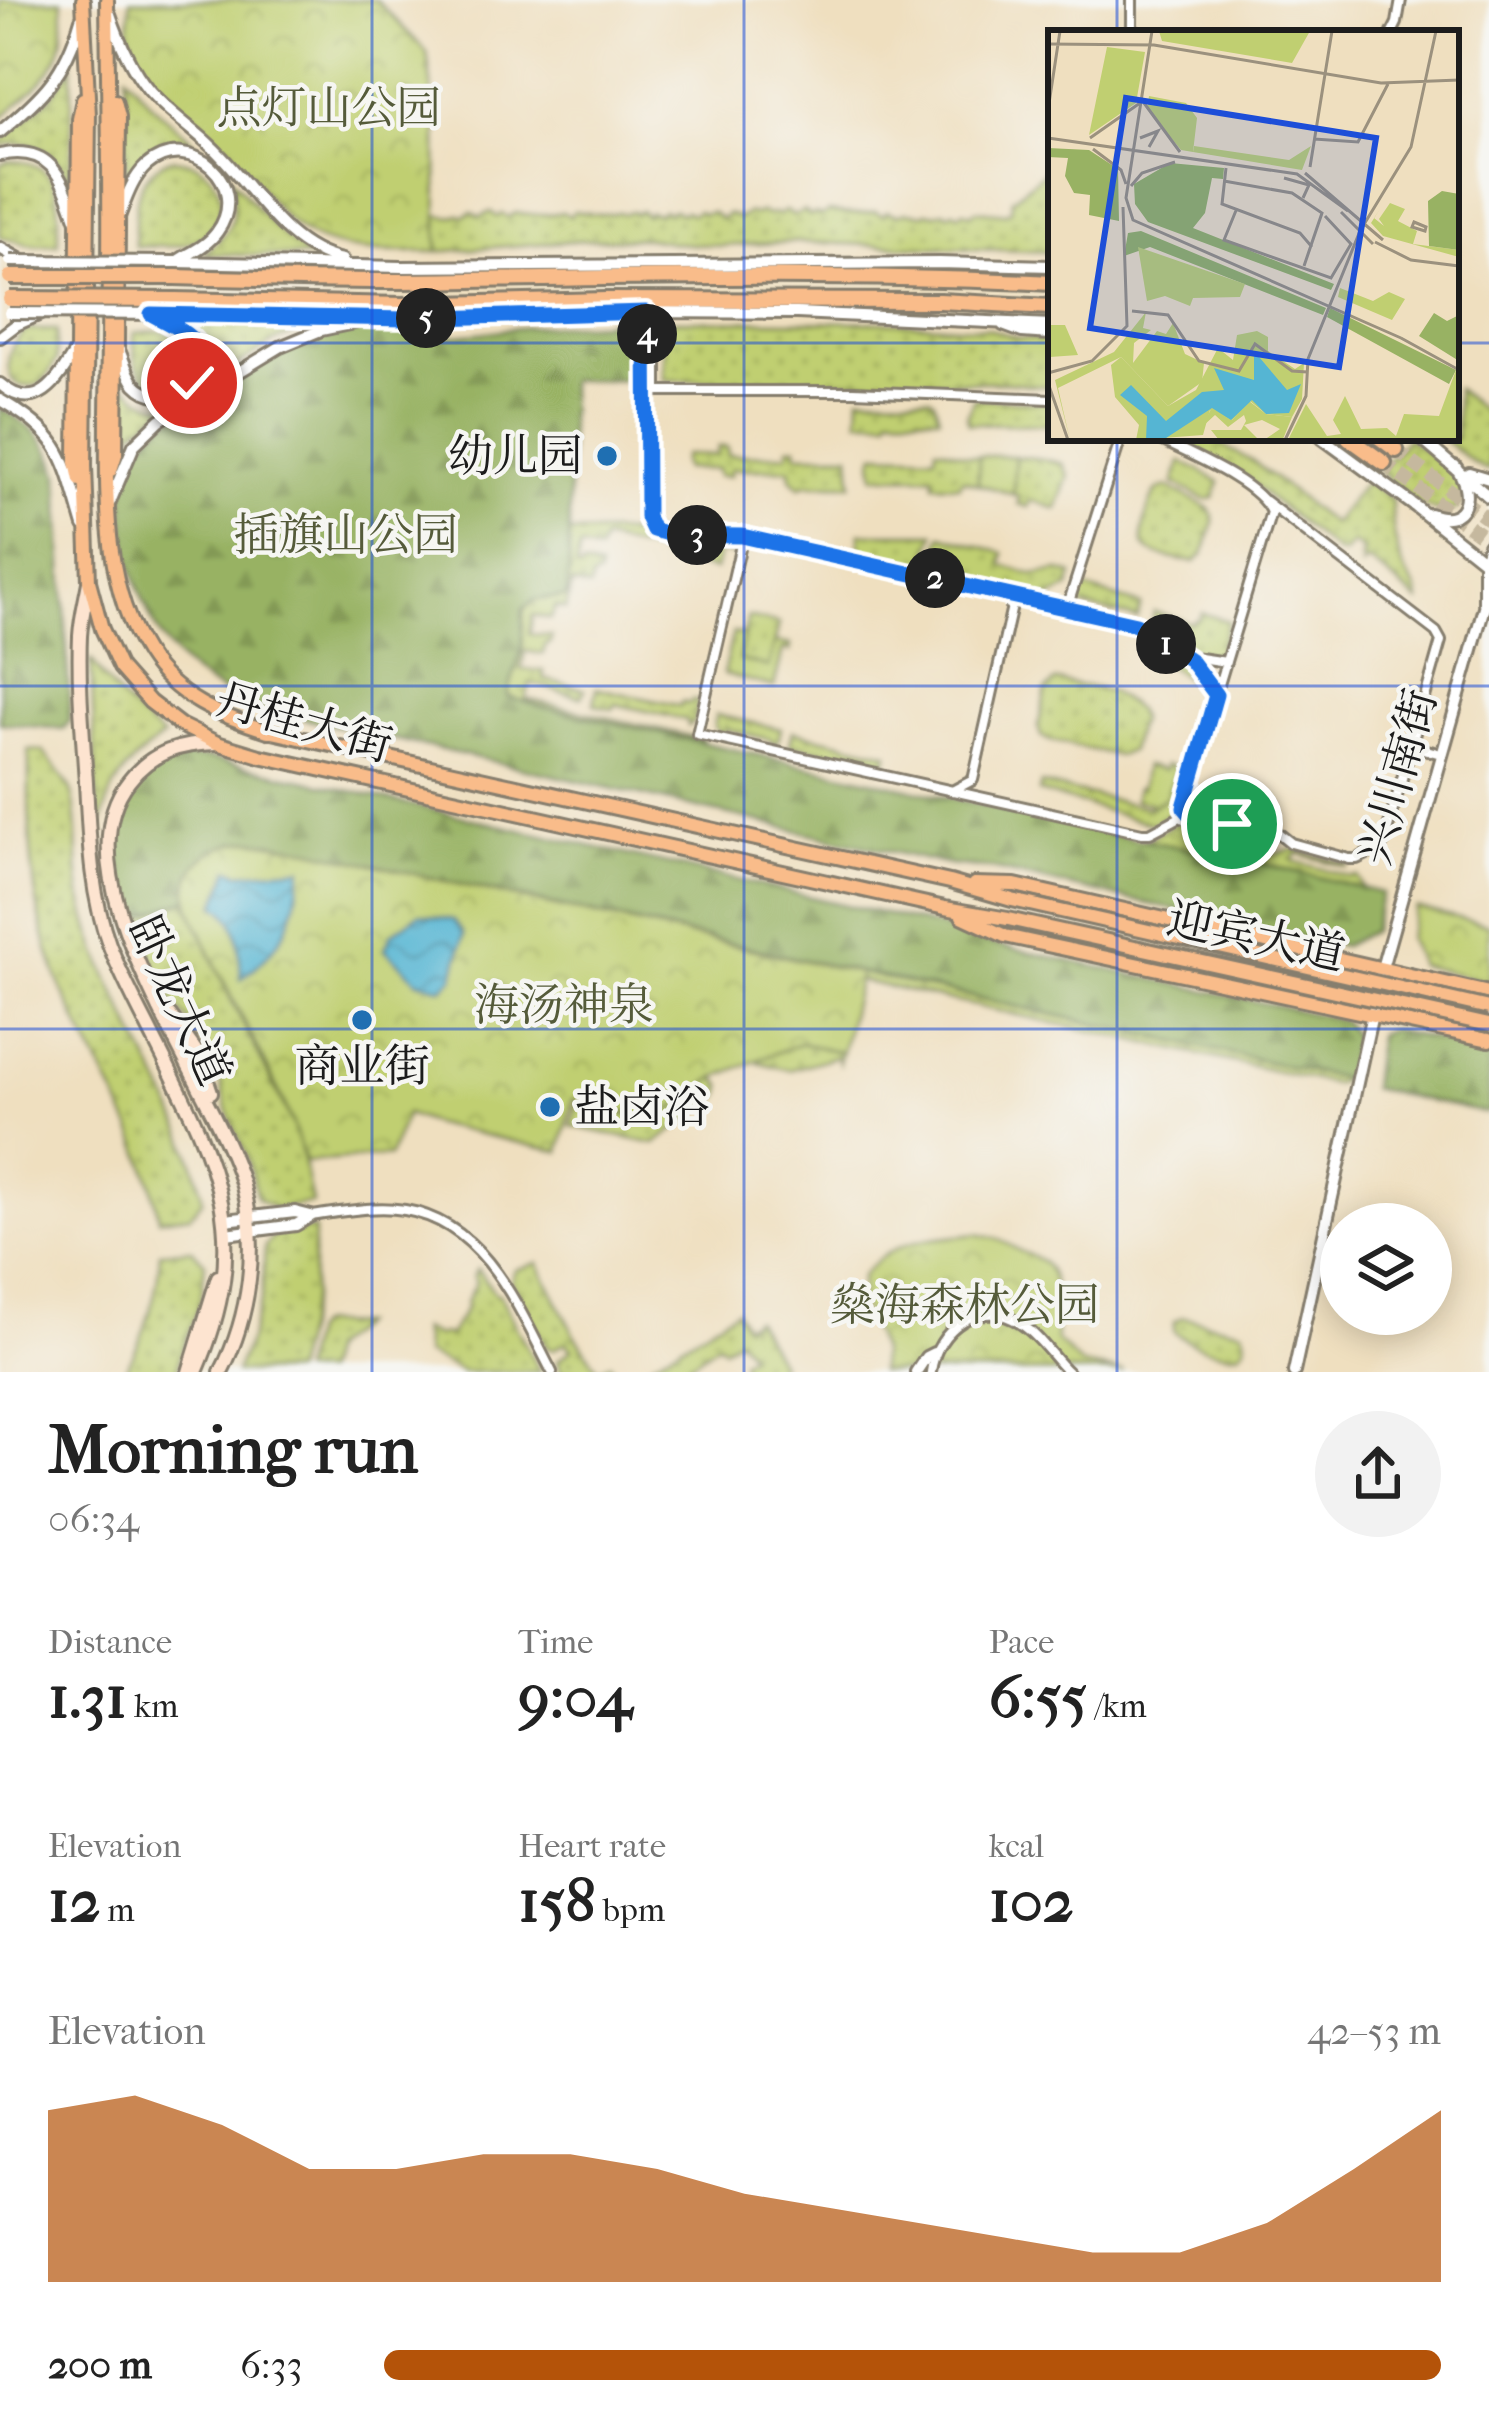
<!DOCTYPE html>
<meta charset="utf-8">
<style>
:root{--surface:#fff;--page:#f2f2f2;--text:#222;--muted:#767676;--accent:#b45309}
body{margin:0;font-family:"IM FELL French Canon","Noto Serif SC",serif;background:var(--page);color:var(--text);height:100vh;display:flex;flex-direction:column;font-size:45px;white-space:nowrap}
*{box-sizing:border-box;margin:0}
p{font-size:39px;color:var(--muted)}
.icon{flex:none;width:66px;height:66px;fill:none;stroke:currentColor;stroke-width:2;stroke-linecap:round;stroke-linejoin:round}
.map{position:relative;height:1372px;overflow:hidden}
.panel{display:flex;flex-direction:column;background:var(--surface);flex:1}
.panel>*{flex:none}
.tools{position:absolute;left:1320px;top:1203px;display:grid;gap:24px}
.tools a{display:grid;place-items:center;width:132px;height:132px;border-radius:50%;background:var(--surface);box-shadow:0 6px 30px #0003;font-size:60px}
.pin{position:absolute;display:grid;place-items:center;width:102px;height:102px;color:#fff;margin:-51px;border:6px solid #fff;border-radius:50%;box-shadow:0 3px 12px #0007}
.km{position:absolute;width:60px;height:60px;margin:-30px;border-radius:50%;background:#222;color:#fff;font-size:33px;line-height:60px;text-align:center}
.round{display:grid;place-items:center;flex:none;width:126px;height:126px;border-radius:63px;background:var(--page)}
.overview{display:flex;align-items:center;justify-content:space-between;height:204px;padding:0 48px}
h1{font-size:66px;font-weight:700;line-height:90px}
.stats{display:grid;grid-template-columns:repeat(3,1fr);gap:18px;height:204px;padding:12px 48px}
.stats div{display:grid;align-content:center}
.stats b{font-size:60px;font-weight:700}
.stats small{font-size:33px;font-weight:400}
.stats p{font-size:33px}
.chart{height:336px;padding:24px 48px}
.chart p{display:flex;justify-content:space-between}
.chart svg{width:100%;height:216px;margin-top:12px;fill:var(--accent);opacity:.7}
ul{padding:0 48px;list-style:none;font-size:39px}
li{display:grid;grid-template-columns:192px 144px 1fr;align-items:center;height:90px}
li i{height:30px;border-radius:15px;background:var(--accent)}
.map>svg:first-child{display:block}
</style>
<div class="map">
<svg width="1489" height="1372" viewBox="0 0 1489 1372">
<defs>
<pattern id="grass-dots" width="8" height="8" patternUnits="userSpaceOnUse" patternTransform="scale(3)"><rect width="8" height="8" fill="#c0cf71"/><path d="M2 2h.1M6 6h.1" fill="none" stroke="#a4b161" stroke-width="1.8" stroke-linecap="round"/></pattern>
<pattern id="forest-firs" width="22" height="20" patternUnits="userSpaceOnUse" patternTransform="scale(3)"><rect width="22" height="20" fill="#98b263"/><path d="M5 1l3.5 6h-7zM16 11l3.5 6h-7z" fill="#829855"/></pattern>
<pattern id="park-crowns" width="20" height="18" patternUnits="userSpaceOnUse" patternTransform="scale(3)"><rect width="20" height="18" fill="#c0cf71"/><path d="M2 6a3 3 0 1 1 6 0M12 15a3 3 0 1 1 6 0" fill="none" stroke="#a4b161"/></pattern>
<pattern id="water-waves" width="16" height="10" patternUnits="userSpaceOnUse" patternTransform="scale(3)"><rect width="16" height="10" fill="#55b5d3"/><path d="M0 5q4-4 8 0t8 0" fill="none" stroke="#4692aa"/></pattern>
</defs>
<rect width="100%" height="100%" fill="#f6f6f2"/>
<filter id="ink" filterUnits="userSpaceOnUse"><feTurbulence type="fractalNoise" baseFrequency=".00833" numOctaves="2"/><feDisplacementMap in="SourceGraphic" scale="24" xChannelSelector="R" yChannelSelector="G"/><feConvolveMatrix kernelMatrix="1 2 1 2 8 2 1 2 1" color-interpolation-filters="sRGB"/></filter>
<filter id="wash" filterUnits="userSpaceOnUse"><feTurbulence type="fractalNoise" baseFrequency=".004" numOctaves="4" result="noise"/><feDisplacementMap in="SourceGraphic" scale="48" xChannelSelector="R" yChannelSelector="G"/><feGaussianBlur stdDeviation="2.7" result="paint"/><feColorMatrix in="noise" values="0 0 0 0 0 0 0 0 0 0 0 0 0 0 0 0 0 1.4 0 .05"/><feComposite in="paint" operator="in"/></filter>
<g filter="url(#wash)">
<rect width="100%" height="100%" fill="#efdfbf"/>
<path fill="url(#grass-dots)" stroke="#6e7646" stroke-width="3" d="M72,66L71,185C55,153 39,137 0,146V142L51,97Z
M126,74L152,105L206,152C172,141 142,149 126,183Z
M171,159C226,159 239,224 192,242C174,249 154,246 135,246C135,210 132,174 171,159Z
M10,161C63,160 60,204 58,244L31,245L0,237V164Z
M1051,166V252L796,242L721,246L675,243L648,238L584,240L438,252L437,215L450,217L460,214L463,216L472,212L480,217L491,212L497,217L502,214L508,217L516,213C524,215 554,215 562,212L570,216L574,211C589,213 604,216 619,212L623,214L632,212L634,214L641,211L646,215L649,212L658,214L663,210L668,213L673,210L680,213L685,211L692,214L698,211L703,214L711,212L721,219L727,214L740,218L748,213L755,215L761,212L767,215L775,213L778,215L785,211L794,216L804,211L810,216L815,214L821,216L829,212C837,214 868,215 875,211L883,215L887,211L897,215L907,212L924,214L926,212L936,214L945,211L947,214L954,211L959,214L963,211L971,214L976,210L1006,213L1011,210L1012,199Z
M231,177C256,207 278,236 311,257L204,254C235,229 237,216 231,177Z
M673,320L893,322L986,328L1019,338L1051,340V387L1007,382L664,380V329Z
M183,321L322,323L275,341L200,389C215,357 211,341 183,321Z
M27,330H56L57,360L43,382C0,402 0,346 27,330Z
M158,331L173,334L188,342C195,361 194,372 179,387H155C133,374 134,356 134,333Z
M124,383C138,398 148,404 169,406L135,430L124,447Z
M1456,389L1489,416V471L1473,463L1442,438H1456Z
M860,396L930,397L934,400L939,416L890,415L889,420H859Z
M974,398L1051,403V425L969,423L967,415Z
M1168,438H1209L1255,463L1332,524L1366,481L1392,499C1391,521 1395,546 1403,567C1409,581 1418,586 1419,602L1368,560L1360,567L1364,562L1360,558L1364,552L1353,543L1343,554L1336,552L1248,480Z
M1407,438L1458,476L1464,492L1457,509C1430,521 1400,487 1379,471Z
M718,447H727L728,455L788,454L789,447H797V454H850L852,484H805L800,487L791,478L790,469H731L730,476H718L717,469H684L682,462L684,455H717Z
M936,447C950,448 961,455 974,456C1005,458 1033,454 1063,464L1069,476L1057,509L1031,500L1028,507L1018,504L1019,496L962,479L959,485L934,484V476H875L873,460L876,453L935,455Z
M1168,487L1207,507L1213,515L1214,522L1203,555L1195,562C1182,561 1155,557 1145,548C1137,540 1150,496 1158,490C1161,488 1165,488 1168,487Z
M569,533H647L681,541L720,542L729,547L732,555L719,552L715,570L659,557L660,553L603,540L598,552L580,548L576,568L581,569L583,566L599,569L598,576L592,579L590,588L572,584L566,609L555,607L551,619L533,615L529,634L552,636L550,643L545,646L543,654L525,651L521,669L544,671L543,679L585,689L582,696H577L530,683L526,699L703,739L702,742L538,706L506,696L522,649L523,609L569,576Z
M860,533H935L926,560L929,573L864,559L860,555Z
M942,535L1004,553L1002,565L1034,575L1060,571L1073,575L1069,588L1047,600L941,576L933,564Z
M1081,587L1141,605L1137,618L1080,606L1076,601Z
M1154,612L1191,623L1200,618L1202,613L1228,621L1220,648L1226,651L1218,657L1188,653L1150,629Z
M748,617L779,624L769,667L738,660Z
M1151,646C1171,657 1211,674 1207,702C1206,709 1203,716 1201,722L1193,720C1195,713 1198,707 1198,700C1200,678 1162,664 1146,654Z
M91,659C110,691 135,714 163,737C120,768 102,795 99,848Z
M1056,681L1109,691L1136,709L1139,719L1130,751L1118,756L1048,740L1041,736L1038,727L1046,690Z
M597,688L681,706L682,702L690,704L692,700L698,701L694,722L688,726L687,720L615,704L613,709L596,705L594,704Z
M716,715L781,729L778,741L772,745V740L725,729L723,735L714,727Z
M793,731L888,753L885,766L878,769L879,764L797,745L794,750L790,744Z
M29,750L43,751C52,765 70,782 73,797C80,830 75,865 82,899C105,1006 181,1091 203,1199L190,1215L159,1219C146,1132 90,1059 58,979C29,905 28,828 29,750Z
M1176,774L1184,777L1173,811L1152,824L1039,792L1041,784L1149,808L1166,798Z
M1182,819H1187L1186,825L1213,833L1216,827L1268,841L1267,844L1217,830L1214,838L1270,855L1294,849L1348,864L1347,867L1297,853L1293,861L1351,877L1357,876L1363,889L1261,862L1140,840L1150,838Z
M187,900L228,993L298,1135L312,1203L275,1209L257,1198L247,1157L227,1110L218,1073L192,1025L175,1006L133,919Z
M761,951L1346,1079L1334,1084L774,962Z
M761,976L842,1050L839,1062L837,1056L789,1070L742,1058Z
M716,1077L723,1086L721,1096L655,1144L571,1126L577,1103L655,1122Z
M314,1229L312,1296L293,1372H235L250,1337L262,1296L265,1246L276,1234Z
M192,1249L205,1263L201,1300L180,1355L177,1372H124C146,1334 158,1296 160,1252Z
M538,1263L574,1333L599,1370L610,1363L616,1372H561L558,1360L572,1349L566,1342L554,1349L547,1348L511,1280L515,1270Z
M477,1269L496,1295L499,1294L540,1372H463L425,1354L421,1329L437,1336L441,1334L449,1336L467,1306L465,1304L476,1282L473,1277Z
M736,1310L744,1325L755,1319L780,1363L777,1365L780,1372H741L742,1359L750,1354L738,1338L723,1348L718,1343L679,1372H637Z
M1183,1317L1243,1330C1260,1372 1190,1346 1174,1332V1322Z
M322,1324L359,1325L329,1349L323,1372H300L311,1332L317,1325Z"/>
<path fill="url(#forest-firs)" stroke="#5a6740" stroke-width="3" d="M614,319H633L640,330V380H569V576L566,597L534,600L523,609L522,649L507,696L538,706L1140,840L1232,856L1382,893L1372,931L1343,946L1303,938L992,869L950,865L270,711C193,685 160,656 135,577C123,540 115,478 141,445C161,420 196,405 223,388C252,371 280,351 311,340C322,335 335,333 346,331C379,326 405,336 437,336C461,336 485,332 509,329C539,325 570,325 600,323Z
M0,408C32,426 48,438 59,474L70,721L63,729L0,723Z
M187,757L208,758L941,927L977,941L1342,1020L1354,1036L1346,1079L274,843L233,842L188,889L187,900L133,919C111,846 97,780 187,757Z
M1389,1029L1489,1052V1114L1371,1088L1378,1034Z"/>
<path fill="url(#park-crowns)" stroke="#6e7646" stroke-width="3" d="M0,0H62C63,13 64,28 62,41C57,74 24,98 0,119Z
M130,0H376L427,52L437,131L438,252C397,251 347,256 310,236C280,220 262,186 239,162C202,124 154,96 133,46C127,33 130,14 130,0Z
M251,840L299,847L487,891L860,973L842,1052L800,1043L716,1077L658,1119L573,1099L560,1152L434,1124L406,1114L389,1156L305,1162C284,1087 240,1020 208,948C202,932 189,912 188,896C185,859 220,843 251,840Z
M1416,908L1489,925V982L1419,965L1408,938Z
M976,1234C998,1238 1002,1241 1020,1251C1026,1254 1033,1256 1038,1259C1061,1273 1056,1316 1056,1340L1081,1365L1124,1372H879L880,1351L861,1305V1277C893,1237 929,1240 976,1234Z"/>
<path fill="#c0cf71" stroke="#6e7646" stroke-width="3" d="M979,456H1015L1013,494L978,484Z
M1181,461L1220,482L1214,498L1206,500L1174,483Z
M733,633L744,635L739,660L768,667L775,642L791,645L790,651L783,650L774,687L723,674Z
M1165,765L1177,768L1166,798L1155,804L1134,800L1137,788H1141L1145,766L1164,770Z"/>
<path fill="url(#water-waves)" stroke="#386878" stroke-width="3" d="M302,868C294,922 285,945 241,979C239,952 242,919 216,905L230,869L241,873Z
M419,914L453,920L464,934L454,977L442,988L418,981L385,949L391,934Z"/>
</g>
<g filter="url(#ink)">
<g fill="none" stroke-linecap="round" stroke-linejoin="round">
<path stroke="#c5b89e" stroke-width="14" stroke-dasharray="14 7" stroke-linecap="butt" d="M1396,450L1489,520
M1384,463L1489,541"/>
<defs>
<path id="minor" d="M1132,0V33
M1392,33L1397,23L1401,0
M646,312L647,517L653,530L670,535L743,536L1133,623L1190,660L1216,695
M657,390V312
M647,391H854L1051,399
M1157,438C1188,454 1257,481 1271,512L1184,801L1185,810L1189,814
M743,536L697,734L1142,833H1150L1186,814L1223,824L1243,821L1272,828L1291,843L1349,859H1357L1379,848L1384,842L1441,641L1436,632L1265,501
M1067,608L1121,438
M1186,656L1226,662
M1412,746L1441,754
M952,791L973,780L1014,597
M311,1216C341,1212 374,1205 405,1210C485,1223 519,1309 552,1372
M931,1372C936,1329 981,1296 1021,1324C1040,1336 1052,1357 1068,1372"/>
<path id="tertiary" d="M110,14C119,41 130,67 148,89C166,111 190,126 211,146C253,185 282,247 342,260
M0,132C43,96 65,75 81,19
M0,155C53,144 62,179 77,221
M119,217C126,199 132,179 146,166C190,128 252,185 217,232C208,245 192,252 179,260
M0,248L23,261
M176,262L402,267L939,263L1051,266
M175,314L406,319L646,312L797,313L1051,325
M1003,325L1022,332L1051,334
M0,337L16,325L43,313
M119,350C124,361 127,374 135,384C162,413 217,383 198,346C189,330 166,322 151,314
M0,384C37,416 58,380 76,350
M0,400C64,436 64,459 84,526
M1322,438L1416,507L1489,565
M1420,438L1489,497
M1469,473L1489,479
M110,502L134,445L160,420L280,347L321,330L354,323
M1430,514C1468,528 1475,492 1455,466
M1484,603V560L1489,545
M225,1220L295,1212L311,1216
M226,1234L296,1225L311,1216
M916,1372L926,1357L934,1353
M1294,1372L1382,968L1484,607L1489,598"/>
<path id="secondary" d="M89,582C86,599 81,618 80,636C78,684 83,734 86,782C89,837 90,892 109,944C120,973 134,1000 148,1027C212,1155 258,1229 196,1372
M217,743C181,744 152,751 129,781C52,877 214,1083 243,1186C259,1246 250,1316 221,1372
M170,1015L198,1054L211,1092
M189,1372L218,1277"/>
<path id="primary" d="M83,0L89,115L85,466L89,581L102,629L120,668L150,702L180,725L217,743L260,756L945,908L1008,919
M107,0C108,89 110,177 109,266C108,315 108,364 107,413C107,494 102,583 147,654C175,698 221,716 268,731L950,882L1012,900
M111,470L116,454L119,117L115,101
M80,480L76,462L79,119L83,99
M974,884L1015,885L1489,993
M962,916L1005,936L1489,1040"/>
<path id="trunk" d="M175,277C251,279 327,281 403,281C619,278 835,272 1051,283
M175,300L402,305L605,300L940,301L1051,307
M1349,438L1384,463
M1380,438L1396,450"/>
</defs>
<use href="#minor" stroke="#867e6e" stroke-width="14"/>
<use href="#tertiary" stroke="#867e6e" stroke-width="16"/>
<use href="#secondary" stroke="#867e6e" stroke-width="18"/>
<use href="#primary" stroke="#867e6e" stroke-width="18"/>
<use href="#trunk" stroke="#867e6e" stroke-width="20"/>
<use href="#minor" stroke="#fff" stroke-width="8"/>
<use href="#tertiary" stroke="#fff" stroke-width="10"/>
<use href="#secondary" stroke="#fde4d0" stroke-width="12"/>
<use href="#primary" stroke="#f9bc8a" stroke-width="12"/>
<use href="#trunk" stroke="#f9bc8a" stroke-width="14"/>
<defs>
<path id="tertiary-bridge" d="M10,261L176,262
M9,313L175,314"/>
<path id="primary-bridge" d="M1012,900L1489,1008
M1008,919L1489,1025"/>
<path id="trunk-bridge" d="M10,277H175
M10,299L175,300"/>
</defs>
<use href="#tertiary-bridge" stroke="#867e6e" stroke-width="16" stroke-linecap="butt"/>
<use href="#primary-bridge" stroke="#867e6e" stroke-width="18" stroke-linecap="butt"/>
<use href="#trunk-bridge" stroke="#867e6e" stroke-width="20" stroke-linecap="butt"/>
<use href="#tertiary-bridge" stroke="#fff" stroke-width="10"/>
<use href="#primary-bridge" stroke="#f9bc8a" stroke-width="12"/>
<use href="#trunk-bridge" stroke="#f9bc8a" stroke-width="14"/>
</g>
</g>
<g fill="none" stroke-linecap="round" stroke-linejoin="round" filter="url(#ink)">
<defs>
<path id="route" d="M192,383C217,343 182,331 151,314L406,319L646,312L647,517L653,530L672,535L742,536L1136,624L1190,660L1216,695L1184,807L1190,814L1232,824"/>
</defs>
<use href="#route" stroke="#fff" stroke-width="24"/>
<use href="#route" stroke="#1a73e8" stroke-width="15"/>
</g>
<path fill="none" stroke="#1d4ed8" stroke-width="3" stroke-opacity="0.55" d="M372,0V1372M744,0V1372M1117,0V33M0,343H1051M1456,343H1489M1117,438V1372M0,686H1489M0,1029H1489"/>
<g fill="#1f6fb2" stroke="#f6f6f2" stroke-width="4.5">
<circle cx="607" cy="456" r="12"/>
<circle cx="362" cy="1020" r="12"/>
<circle cx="550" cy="1107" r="12"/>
</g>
<g text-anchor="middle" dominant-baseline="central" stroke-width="9" stroke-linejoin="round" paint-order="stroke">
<g font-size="45" fill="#555b3a" stroke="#f6f6f2">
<text x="329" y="108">点灯山公园</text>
<text x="346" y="535">插旗山公园</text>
<text x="564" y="1005">海汤神泉</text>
<text x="965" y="1305">燊海森林公园</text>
</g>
<g font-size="45" fill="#1c1c1c" stroke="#f6f6f2" text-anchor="end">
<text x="583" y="456">幼儿园</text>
<text x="362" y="1066" text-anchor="middle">商业街</text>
<text x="574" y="1107" text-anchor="start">盐卤浴</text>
</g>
<g font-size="45" fill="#1c1c1c" stroke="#f6f6f2">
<text transform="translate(304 723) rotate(16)">丹桂大街</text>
<text transform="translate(1398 777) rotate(-74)">兴川南街</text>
<text transform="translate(1256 937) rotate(12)">迎宾大道</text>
<text transform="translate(179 1001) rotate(65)">卧龙大道</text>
</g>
</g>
<g transform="translate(1048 30)">
<rect width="411" height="411" fill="#efdfbf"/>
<path d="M146,116L241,130L263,116L254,140L145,122ZM342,173L357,179L350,191L369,201L365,214L411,220V227L335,206L323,193L332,179L326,188L336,196L331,189ZM98,282L95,298L103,300L86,313L85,333L109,301L118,304L125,293L137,324L156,333L154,352L120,376L73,327L10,358L22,410L7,350L66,322ZM201,371L218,384L244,387L235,409L216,410L232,399L214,390L196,395L211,410H171L163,400H193L198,391L196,385L180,397L167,385L154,397L163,379L184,390Z" fill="#c0cf71"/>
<path d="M0,118L41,120L70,139L71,191L41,185L42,165L26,163L17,146L20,128L0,127ZM122,133L176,138L175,149L164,148L157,183L145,198L286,254L283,260L100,192L87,174L86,154ZM394,161L411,164V220L381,216L380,171ZM93,201L278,278L275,285L102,217L76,226L80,203ZM282,278L408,340L401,354L279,287ZM386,283L399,291L411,285V331L371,306Z" fill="#98b263"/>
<path d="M111,1H262L244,33L114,11ZM59,17L97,22L88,73L41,105ZM101,66L138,73L149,88L145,122L133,120L99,79ZM90,217L197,254L192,267L145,268L142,276L117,266L99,271ZM292,258L325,271L341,262L357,269L344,290L290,267ZM0,295H17L30,325L2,327ZM209,301L220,307V321L247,339L256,333L254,369L244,387L218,384L202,371L184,390L162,380L155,405L88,410L91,395L67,367L63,335L73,327L120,376L148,360L170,318L185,330L189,305ZM408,340L411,410H240L258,374L279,406L293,404L285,390L297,366L313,399L339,398L348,406L356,384L391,386Z" fill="#c0cf71"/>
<path d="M206,321L239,360L253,354L241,383L218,384L204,370L183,390L164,378L115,410H98L99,386L72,365L83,355L118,391L154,362L176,360L166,338L206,350Z" fill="#55b5d3"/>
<path fill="none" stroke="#9b917e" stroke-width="3" d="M104,1L78,168L85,190L353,308M0,14L106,15L333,53L411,50M96,73L132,122M0,80L12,1M0,108L249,144L300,181M42,108L92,73M92,108L110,101L101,117M266,109L310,112L340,54M45,119L73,140L78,154M262,137L284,1M178,138L174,174L252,203L264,217M257,143L335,210M236,148L261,155L255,168M176,151L244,163L274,183L256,236M83,156L94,143L127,132M189,178L176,210L283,248L303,214L277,186M293,182L325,214M366,192L378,197L377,201L364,197ZM327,212L363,230L411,236M84,281L120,285L151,331L191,341L207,314L244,341L259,342M353,308L411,340M0,343L44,331L79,296L75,177M0,353L20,410M237,410L258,366L260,329L312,201L363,117L388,1"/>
<path fill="#1d4ed8" fill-opacity="0.15" stroke="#1d4ed8" stroke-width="6" d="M78,68L328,108L291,337L42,298Z"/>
<rect width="411" height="411" fill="none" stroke="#1c1c1c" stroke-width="6"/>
</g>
</svg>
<div class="tools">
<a><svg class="icon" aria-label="layers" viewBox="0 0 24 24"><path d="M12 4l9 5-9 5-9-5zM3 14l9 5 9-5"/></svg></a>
</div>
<div class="pin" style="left:1232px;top:824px;background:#1e9e55"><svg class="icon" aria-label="arrive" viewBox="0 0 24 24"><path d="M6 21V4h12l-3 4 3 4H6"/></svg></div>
<div class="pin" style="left:192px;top:383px;background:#d93025"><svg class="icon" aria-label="check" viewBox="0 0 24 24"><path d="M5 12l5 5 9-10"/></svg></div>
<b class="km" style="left:1166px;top:644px">1</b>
<b class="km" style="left:935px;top:578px">2</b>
<b class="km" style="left:697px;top:535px">3</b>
<b class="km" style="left:647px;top:334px">4</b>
<b class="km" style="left:426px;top:318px">5</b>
</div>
<section class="panel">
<div class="overview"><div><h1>Morning run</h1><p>06:34</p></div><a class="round"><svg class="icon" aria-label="share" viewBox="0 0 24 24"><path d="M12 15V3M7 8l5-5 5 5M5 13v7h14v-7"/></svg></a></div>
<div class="stats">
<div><p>Distance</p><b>1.31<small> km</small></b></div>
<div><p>Time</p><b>9:04</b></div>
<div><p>Pace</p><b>6:55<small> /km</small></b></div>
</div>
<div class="stats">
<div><p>Elevation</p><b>12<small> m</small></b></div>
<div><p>Heart rate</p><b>158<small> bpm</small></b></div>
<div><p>kcal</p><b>102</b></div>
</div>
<div class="chart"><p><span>Elevation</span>42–53 m</p>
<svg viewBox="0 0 160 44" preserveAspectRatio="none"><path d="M0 44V9L10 6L20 12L30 21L40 21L50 18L60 18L70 21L80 26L90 29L100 32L110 35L120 38L130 38L140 32L150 21L160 9V44z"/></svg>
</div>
<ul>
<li><b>200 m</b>6:33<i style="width:100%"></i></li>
</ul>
</section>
